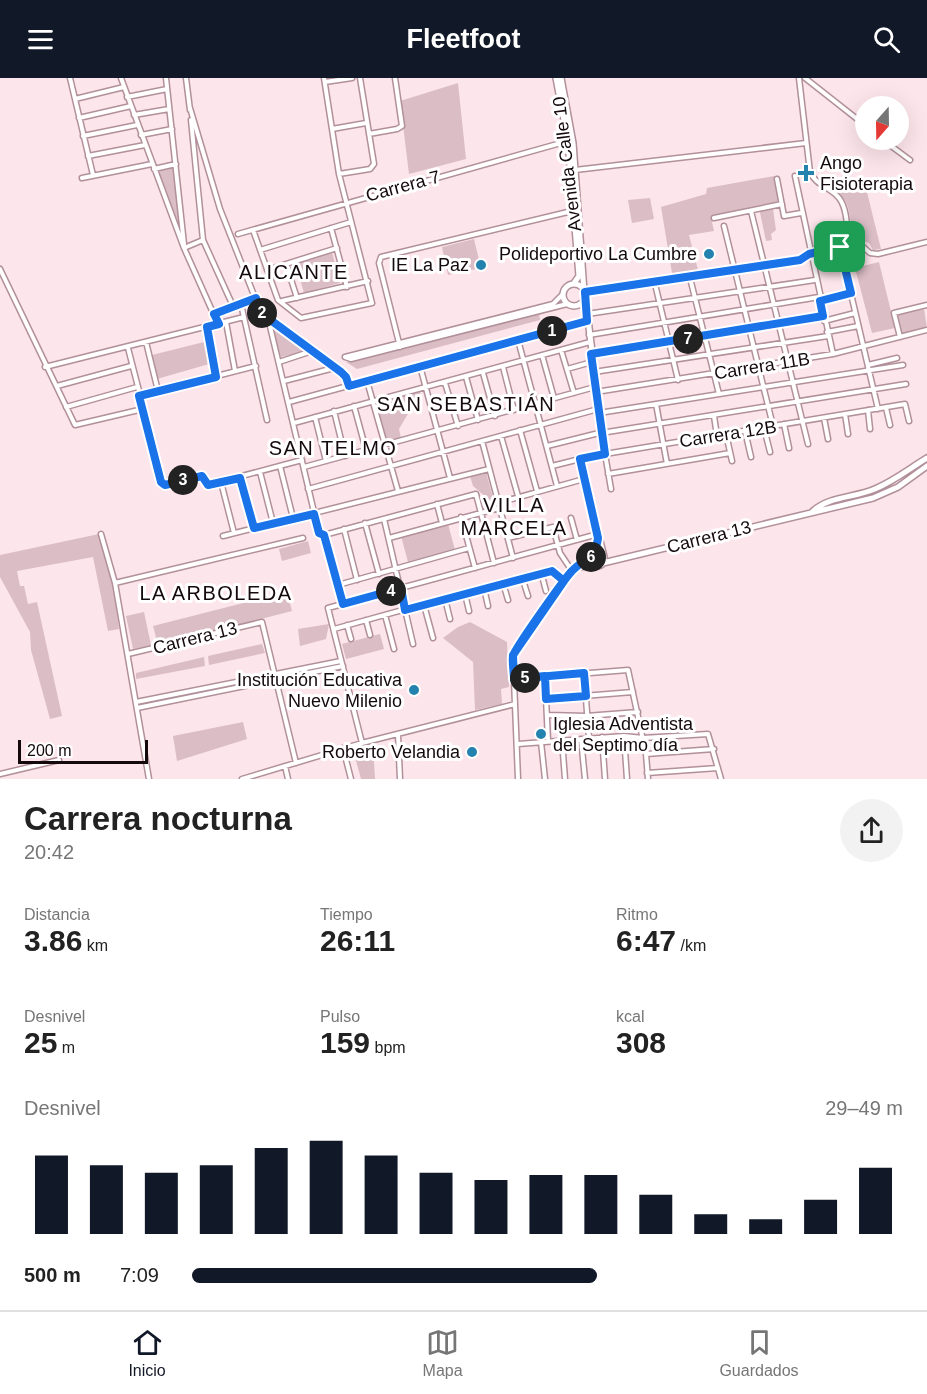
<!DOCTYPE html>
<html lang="es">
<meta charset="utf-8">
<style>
:root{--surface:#fff;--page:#f2f2f2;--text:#222;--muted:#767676;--line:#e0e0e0;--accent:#111827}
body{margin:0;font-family:Helvetica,sans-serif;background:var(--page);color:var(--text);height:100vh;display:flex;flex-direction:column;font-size:22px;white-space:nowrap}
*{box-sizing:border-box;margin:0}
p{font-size:20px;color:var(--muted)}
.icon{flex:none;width:33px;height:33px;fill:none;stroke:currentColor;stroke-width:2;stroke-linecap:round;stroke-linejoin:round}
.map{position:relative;height:701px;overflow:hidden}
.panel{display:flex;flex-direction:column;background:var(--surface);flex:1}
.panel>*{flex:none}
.needle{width:39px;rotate:200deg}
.tools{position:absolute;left:855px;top:18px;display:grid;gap:12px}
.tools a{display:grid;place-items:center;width:54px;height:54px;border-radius:50%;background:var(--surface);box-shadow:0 6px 24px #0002;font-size:30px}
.scale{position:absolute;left:18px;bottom:15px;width:130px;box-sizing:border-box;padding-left:6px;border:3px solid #14090c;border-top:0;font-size:16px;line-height:21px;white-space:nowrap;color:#14090c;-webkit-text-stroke:4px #fff;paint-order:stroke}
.pin{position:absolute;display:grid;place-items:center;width:51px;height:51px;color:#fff;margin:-26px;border-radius:12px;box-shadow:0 3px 9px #0006}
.km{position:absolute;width:30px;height:30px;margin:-15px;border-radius:50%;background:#222;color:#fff;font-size:16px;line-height:30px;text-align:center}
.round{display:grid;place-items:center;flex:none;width:63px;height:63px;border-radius:32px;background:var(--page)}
.summary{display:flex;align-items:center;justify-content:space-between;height:102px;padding:0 24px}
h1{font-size:33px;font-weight:700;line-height:45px}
.figures{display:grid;grid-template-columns:repeat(3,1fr);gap:9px;height:102px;padding:6px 24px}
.figures div{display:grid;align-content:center}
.figures b{font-size:30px;font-weight:700}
.figures small{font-size:16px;font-weight:400}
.figures p{font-size:16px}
.chart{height:168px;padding:12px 24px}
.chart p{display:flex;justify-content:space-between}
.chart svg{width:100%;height:108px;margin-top:6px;stroke:var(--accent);stroke-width:6}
ul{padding:0 24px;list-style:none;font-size:20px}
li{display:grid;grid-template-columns:96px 72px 1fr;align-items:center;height:45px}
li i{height:15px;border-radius:8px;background:var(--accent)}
header{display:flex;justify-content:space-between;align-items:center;height:78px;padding:0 24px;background:var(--accent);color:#fff;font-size:27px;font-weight:700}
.tabs{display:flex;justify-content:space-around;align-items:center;height:84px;border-top:2px solid var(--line);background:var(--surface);font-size:16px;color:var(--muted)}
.tabs a{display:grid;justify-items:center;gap:3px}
.tabs .on{color:var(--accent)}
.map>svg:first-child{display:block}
</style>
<header><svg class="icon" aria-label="menu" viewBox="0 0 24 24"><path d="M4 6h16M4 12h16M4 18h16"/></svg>Fleetfoot<svg class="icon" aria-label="search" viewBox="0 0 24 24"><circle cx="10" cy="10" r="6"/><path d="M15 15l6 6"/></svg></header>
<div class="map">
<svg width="927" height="701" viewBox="0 0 927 701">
<rect width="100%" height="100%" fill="#fce5eb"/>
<path fill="#dbbdc6" d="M458,5L466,81L409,96L400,23Z
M174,89L182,154H181L158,93Z
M774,98L780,129L773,131L776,152L771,156L772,162L766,163L759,130L711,140L714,153L689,157L699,196L673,201L661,129L706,116L707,110Z
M865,106L881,171L873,172L869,165L857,161C844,137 857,122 826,108L846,109Z
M650,120L654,141L632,145L628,122Z
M474,161L481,190L448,197L442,169Z
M332,174L340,205L304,215L295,184Z
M879,184L895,250L872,255L855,190Z
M924,231L927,250L902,256L897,237Z
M539,234L540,242L357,291L346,284Z
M270,244L306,273L281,279Z
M204,264L209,286L157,301L152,277Z
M422,312L399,351L401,360L386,364L375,325Z
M486,394L495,427L473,408L470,398Z
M448,446L455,472L408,484L401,458Z
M99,456L113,505L119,551L108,553L93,479L17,493L20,508H24L28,526L37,524L62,638L50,641L31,572L30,554L0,499V477Z
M308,463L311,475L282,483L279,471Z
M287,514L292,533L158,567L153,548Z
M144,534L151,567L133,571L126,538Z
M470,544L507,564L509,609L501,611L502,626L475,632L473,584L443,560L458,549Z
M329,546L326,561L300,568L298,551Z
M380,556L384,571L346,581L342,566Z
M262,566L265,575L209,587L208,578Z
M204,579L205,588L136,601V595Z
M243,644L247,661L177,683L173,658Z
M373,667L375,701H361L353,672Z"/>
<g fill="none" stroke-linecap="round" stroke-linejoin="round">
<defs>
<path id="street" d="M70,0L93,97
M121,0L184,170L218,246
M166,0L184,166
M186,0L190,32
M799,0L810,94C816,108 831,109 839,120C848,131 847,154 849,168
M805,0L866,48
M325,4L352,0
M127,19L167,11
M75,21L124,9
M190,30L220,131L261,235L341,294L346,299L349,308
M134,37L169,31
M79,40L131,28
M191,42L203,162L233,228
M332,51L366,45
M369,56L397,51L402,48L395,0
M141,57L172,51
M83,58L137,47
M883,62L910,82
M88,78L145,67
M154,91L176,86
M575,92L806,65
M339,96L370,91L374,86L360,0
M795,98L833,276
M82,100L152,86
M777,101L784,138L801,135
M751,133L808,366
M714,140L782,126
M724,148L773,348
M331,150L347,209
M253,152L278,222L301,240L372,225L339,96L324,0
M238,156L568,63
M840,169L878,331
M184,170L203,162
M260,172L351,144
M286,186L297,220
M0,191L75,347L143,331
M267,192L337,170
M690,200L719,316
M655,206L678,302
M585,214L800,182C818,172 840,168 861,167L870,175L878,176L927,164
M282,223L368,203
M820,223L851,215
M241,226L267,342
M214,236L256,220
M587,236L815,202
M268,240L319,455L324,457L343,526
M824,243L855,235
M226,244L235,293
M207,249L216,299
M827,254L858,248
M589,257L819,219
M900,259L894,235L927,227
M518,262L557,408
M146,264L158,313
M400,269L379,185L381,179L572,133
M128,270L163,406L202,398L208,407L302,382
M561,272L574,315
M591,276L823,238
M542,277L554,320
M345,279L351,281L567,226
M345,279L553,226L562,217
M279,284L312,273
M868,287L897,280
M420,288L450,400
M45,289L244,239
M503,289L514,332
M567,291L592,284
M594,294L828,258
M483,295L495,338
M466,299L478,342
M284,303L334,290
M367,303L398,413
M445,305L458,348
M57,308L131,288
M596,314L833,276L927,252
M139,318L256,288
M289,324L587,243
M656,326L667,386
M354,328L366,372
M66,329L137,309
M886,330L890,347
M868,332L870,351
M334,333L345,378
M599,335L903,287
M845,336L848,356
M714,338L717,358
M315,339L326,383
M824,340L828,361
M294,345L590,264
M784,346L789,370
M764,350L770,374
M520,352L537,413
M745,353L751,379
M726,356L732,383
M501,358L518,418
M482,363L513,480
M547,368L595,356L906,306
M280,388L293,440
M552,388L580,381
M304,389L595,309
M260,394L273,445
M608,396L730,375
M240,400L254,450
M221,404L234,455
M308,411L598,331
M611,411L605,376L905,326L909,343
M498,425L584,401
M437,426L442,445
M461,439L475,490
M571,440L577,462
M384,441L413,566
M365,445L379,496
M344,451L357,502
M101,456L115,505L149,701
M324,457L476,416L494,485
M223,458L489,391
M389,460L499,430
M508,460L553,449L560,475L572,493
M577,490L594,487
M541,494L546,513
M522,499L528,518
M115,505L303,460
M503,505L508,522
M338,507L469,470
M484,510L488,528
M465,516L469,533
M445,521L450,541
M424,527L433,560
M385,537L394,571
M366,542L370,557
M347,547L351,561
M334,551L547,492L552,493L564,503
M128,576L262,544L275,598
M584,595L589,660
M545,598L548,663
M514,601L628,592L646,676L648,701
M276,602L296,685
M546,621L633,614
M136,624L341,583
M137,630L343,588
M547,637L586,638L638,634
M398,657L400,701
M624,658L627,701
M602,659L605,701
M581,661L585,701
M562,662L565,701
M541,664L545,701
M362,665L328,530L598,456
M518,666L624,658L643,660L708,656L721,701
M343,670L351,701
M646,676L714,671
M285,688L288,701
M647,695L718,690
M0,696L59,682
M242,701L362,665L515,626
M518,701L513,577L572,493L593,478"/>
<path id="secondary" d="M556,0L568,63L579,198L574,205
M561,0L573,65L584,213
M563 217a11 11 0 1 1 22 0a11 11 0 1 1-22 0Z
M585,218L605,376L580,381L604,479
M813,433C830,418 854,420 875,411C894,403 909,391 927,380
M592 482a6 6 0 1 1 12 0a6 6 0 1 1-12 0Z
M603,485L873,420L898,409L927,388"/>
</defs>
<use href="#street" stroke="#b2909a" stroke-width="7"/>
<use href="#secondary" stroke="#b2909a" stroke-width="8"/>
<use href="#street" stroke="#fff" stroke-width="4"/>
<use href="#secondary" stroke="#fff" stroke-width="5"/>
</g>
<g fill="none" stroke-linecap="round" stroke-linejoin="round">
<defs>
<path id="route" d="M840,169L809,176L800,182L585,214L587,243L349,308L346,299L341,294L261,235L256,220L214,236L219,246L207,249L216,299L139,318L161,404L165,407L202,398L208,407L240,400L254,450L314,436L319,455L324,457L343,526L401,510L405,532L552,493L564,503L513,577L514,601L584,595L586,618L546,621L545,598L514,601C514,594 512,585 513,578C515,570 563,503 571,494C583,481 596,479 598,460L580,381L605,376L591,276L823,238L820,223L851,215L840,169"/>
</defs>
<use href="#route" stroke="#fff" stroke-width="12"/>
<use href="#route" stroke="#1a73e8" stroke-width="8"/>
</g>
<g fill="#2482af" stroke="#fff" stroke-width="2">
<path d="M803 86h6v6h6v6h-6v6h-6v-6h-6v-6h6z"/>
<circle cx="709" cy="176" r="6"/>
<circle cx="481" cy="187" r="6"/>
<circle cx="414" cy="612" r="6"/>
<circle cx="541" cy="656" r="6"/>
<circle cx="472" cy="674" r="6"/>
</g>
<g text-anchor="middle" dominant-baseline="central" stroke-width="6" stroke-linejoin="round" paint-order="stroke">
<g font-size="18" fill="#14090c" stroke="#fff" text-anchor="end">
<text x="820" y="85" text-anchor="start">Ango<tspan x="820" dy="21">Fisioterapia</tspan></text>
<text x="697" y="176">Polideportivo La Cumbre</text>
<text x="469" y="187">IE La Paz</text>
<text x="402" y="602">Institución Educativa<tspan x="402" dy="21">Nuevo Milenio</tspan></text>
<text x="553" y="646" text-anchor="start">Iglesia Adventista<tspan x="553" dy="21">del Septimo día</tspan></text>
<text x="460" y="674">Roberto Velandia</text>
</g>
<g font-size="18" fill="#14090c" stroke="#fff">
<text transform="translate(567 86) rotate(-97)">Avenida Calle 10</text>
<text transform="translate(403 108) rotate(-15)">Carrera 7</text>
<text transform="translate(762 288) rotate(-9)">Carrera 11B</text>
<text transform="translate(728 356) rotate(-9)">Carrera 12B</text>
<text transform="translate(709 459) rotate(-14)">Carrera 13</text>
<text transform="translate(195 560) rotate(-14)">Carrera 13</text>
</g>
<g font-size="20" letter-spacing="1.5" fill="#14090c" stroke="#fff">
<text x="294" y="194">ALICANTE</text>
<text x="466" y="326">SAN SEBASTIÁN</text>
<text x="333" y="370">SAN TELMO</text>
<text x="514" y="427">VILLA<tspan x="514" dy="23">MARCELA</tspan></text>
<text x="216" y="515">LA ARBOLEDA</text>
</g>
</g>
</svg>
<div class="tools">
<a><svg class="needle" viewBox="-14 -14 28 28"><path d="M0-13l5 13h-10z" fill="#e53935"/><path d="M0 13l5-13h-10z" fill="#767676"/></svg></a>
</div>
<div class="scale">200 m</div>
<div class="pin" style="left:840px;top:169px;background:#1e9e55"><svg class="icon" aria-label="arrive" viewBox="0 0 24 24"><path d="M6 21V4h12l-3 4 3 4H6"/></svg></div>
<b class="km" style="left:552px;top:253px">1</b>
<b class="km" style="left:262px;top:235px">2</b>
<b class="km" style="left:183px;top:402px">3</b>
<b class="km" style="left:391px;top:513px">4</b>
<b class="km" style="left:525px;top:600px">5</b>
<b class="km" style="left:591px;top:479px">6</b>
<b class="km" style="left:688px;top:261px">7</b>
</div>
<section class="panel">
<div class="summary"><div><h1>Carrera nocturna</h1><p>20:42</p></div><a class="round"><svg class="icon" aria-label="share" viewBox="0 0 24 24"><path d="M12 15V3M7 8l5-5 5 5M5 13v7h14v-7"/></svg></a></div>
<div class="figures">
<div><p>Distancia</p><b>3.86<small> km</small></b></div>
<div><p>Tiempo</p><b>26:11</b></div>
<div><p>Ritmo</p><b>6:47<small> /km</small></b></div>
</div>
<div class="figures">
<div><p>Desnivel</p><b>25<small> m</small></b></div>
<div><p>Pulso</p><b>159<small> bpm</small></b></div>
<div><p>kcal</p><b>308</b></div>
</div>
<div class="chart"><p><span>Desnivel</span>29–49 m</p>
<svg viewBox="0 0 160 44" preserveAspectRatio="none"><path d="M5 44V12M15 44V16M25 44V19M35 44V16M45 44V9M55 44V6M65 44V12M75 44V19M85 44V22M95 44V20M105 44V20M115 44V28M125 44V36M135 44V38M145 44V30M155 44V17"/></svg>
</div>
<ul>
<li><b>500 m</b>7:09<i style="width:57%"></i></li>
</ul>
</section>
<nav class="tabs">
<a class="on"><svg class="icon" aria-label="home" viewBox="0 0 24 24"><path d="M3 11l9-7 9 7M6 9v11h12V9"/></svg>Inicio</a>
<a><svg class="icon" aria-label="map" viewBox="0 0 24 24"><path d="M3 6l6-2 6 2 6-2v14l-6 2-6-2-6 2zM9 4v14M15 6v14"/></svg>Mapa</a>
<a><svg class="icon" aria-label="saved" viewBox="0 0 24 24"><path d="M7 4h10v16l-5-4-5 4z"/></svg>Guardados</a>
</nav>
